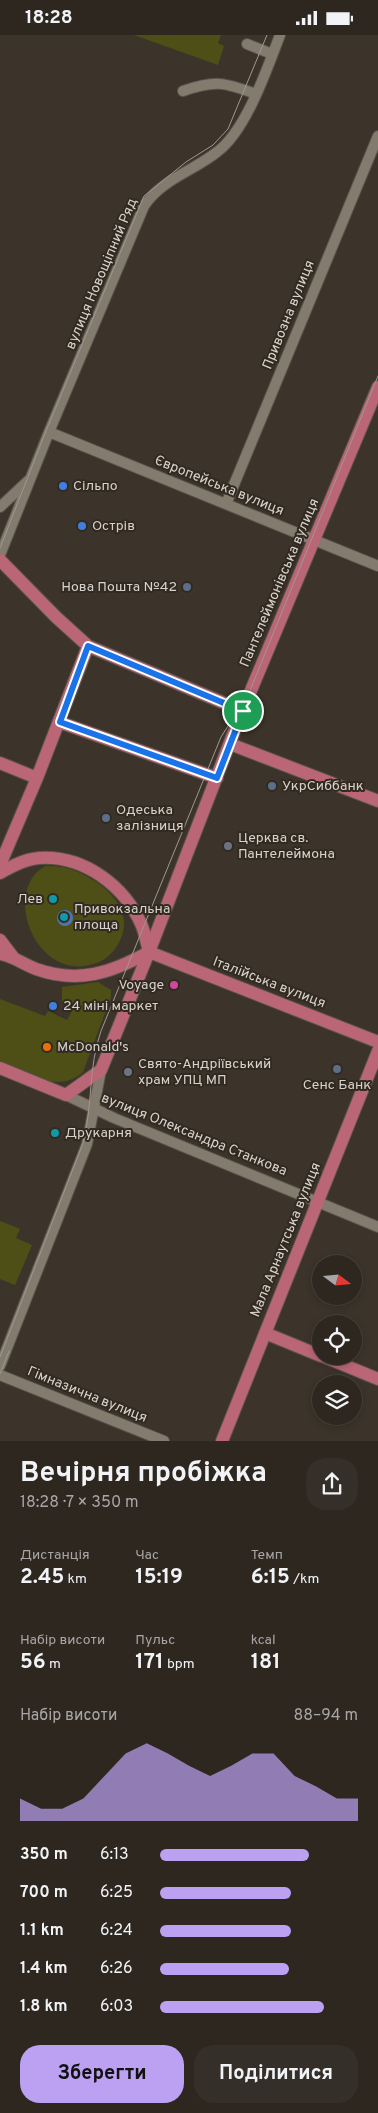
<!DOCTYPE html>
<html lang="uk">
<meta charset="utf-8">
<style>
:root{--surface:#2d2720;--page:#352f29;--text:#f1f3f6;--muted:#a7a5a5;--line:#48443e;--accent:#bca0f2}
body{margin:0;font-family:Overpass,sans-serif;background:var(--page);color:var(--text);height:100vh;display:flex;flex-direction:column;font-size:19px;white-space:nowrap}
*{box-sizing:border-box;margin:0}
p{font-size:16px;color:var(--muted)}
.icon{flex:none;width:28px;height:28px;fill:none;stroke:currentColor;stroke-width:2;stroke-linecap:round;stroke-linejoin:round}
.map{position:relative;height:1406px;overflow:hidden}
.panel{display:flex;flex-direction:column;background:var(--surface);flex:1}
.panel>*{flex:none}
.needle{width:32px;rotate:106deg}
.buttons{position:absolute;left:312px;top:1220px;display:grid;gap:10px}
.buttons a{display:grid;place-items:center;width:50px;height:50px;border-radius:50%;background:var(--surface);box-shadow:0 2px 8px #0003,0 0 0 1px var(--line);font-size:25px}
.pin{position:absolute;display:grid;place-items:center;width:42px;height:42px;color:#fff;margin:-21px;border:2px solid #fff;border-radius:50%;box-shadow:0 1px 5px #0007}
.round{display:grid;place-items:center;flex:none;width:52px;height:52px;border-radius:20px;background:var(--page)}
.head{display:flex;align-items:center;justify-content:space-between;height:85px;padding:0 20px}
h1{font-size:28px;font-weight:700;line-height:38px}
.figures{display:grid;grid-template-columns:repeat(3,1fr);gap:8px;height:85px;padding:5px 20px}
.figures div{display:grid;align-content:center}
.figures b{font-size:21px;font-weight:700}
.figures small{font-size:14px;font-weight:400}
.figures p{font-size:14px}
.chart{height:140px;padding:10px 20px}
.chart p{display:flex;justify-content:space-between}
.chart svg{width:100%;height:90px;margin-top:5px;fill:var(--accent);opacity:.7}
.action{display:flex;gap:10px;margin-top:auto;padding:10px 20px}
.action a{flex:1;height:58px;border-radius:20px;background:var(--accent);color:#111;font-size:20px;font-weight:700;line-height:58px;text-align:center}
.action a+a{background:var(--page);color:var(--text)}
ul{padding:0 20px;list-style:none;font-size:16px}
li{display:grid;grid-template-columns:80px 60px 1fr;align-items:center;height:38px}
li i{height:12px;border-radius:6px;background:var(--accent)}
.status{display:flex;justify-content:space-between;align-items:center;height:35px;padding:0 25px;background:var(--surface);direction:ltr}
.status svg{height:14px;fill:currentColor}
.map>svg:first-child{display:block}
</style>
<div class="status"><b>18:28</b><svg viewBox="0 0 49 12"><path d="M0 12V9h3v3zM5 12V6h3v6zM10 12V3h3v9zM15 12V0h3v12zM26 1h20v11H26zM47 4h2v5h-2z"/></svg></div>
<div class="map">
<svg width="378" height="1406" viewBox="0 0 378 1406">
<rect width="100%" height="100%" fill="#3c342a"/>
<path fill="#4d4f16" d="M134,0H221L218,8L224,11L218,30Z
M45,831C51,831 58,831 64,832C93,840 136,868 121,903C117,913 109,923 99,927C37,953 0,856 45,831Z
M98,947L111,955V962L83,1037C58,1060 26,1037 0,1026V964L45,981L48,976L67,985L73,974L62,969V952Z
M0,1186L20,1194L16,1203L32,1210L15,1250L0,1244Z"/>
<path fill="#5072af" d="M57 883a8 8 0 1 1 16 0a8 8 0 1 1-16 0Z"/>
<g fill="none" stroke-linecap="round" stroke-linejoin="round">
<defs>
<path id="minor" d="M247,9L272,19
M183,56C215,45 224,47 256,59
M49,397L378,531
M226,469L378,101
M0,472L30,444
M0,520L49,397L144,171C161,145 193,136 217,117C246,96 267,34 280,0
M66,1060L114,1083L378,1192
M0,1331L87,1109L101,1035
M0,1340L164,1406"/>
<path id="major" d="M0,525L56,582L88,611L243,676
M59,687L217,743
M230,709L378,766
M0,728L37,743
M0,830L37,743L88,611
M0,838C12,831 25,824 39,823C84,820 125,851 142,891C145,899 147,909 149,917
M0,905L13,922
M149,917L378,1007
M0,919C13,921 23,929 36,934C78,949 111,938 149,917
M0,1033L66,1060L101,1035L149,917L239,684L378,352
M265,1298L321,1321
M322,1321L378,1344
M222,1406L378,1016"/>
</defs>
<use href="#minor" stroke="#59534a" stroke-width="12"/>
<use href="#major" stroke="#59534a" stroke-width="14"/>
<use href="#minor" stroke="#847b6f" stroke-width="10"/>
<use href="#major" stroke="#bb6676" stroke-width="12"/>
<path stroke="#9e9891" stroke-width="1" d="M0,513L46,396L144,161L186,127L213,110L228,94L267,0
M0,1322L83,1108C93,1071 88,1032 101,996L221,702L249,658L378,341
M0,1339L9,1316"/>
</g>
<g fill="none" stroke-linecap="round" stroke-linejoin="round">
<defs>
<path id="route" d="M88,611L243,676L217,743L60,687Z"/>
</defs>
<use href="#route" stroke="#fff" stroke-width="10"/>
<use href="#route" stroke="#1a73e8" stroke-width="6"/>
</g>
<g fill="#3f7fe0" stroke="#322a21" stroke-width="2">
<circle cx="63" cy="451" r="5"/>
<circle cx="82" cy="491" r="5"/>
<circle cx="53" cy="971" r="5"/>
</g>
<g fill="#5c6f8a" stroke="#322a21" stroke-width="2">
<circle cx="187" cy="552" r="5"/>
<circle cx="272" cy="751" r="5"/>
<circle cx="106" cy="783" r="5"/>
<circle cx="337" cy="1034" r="5"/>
</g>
<g fill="#6b7280" stroke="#322a21" stroke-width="2">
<circle cx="228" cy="811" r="5"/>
<circle cx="128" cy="1037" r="5"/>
</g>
<g fill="#0f9aa8" stroke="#322a21" stroke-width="2">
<circle cx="53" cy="864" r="5"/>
<circle cx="64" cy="882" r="5"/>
<circle cx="55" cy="1098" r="5"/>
</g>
<circle fill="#d1479c" stroke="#322a21" stroke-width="2" cx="174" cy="950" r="5"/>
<circle fill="#e8710a" stroke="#322a21" stroke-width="2" cx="47" cy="1012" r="5"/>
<g text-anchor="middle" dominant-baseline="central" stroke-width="4" stroke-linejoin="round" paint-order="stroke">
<g font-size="14" fill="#d7d2cc" stroke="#322a21">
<text transform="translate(102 239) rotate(-67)">вулиця Новощіпний Ряд</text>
<text transform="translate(289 280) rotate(-68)">Привозна вулиця</text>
<text transform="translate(219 451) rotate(22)">Європейська вулиця</text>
<text transform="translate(280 548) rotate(-67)">Пантелеймонівська вулиця</text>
<text transform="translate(269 948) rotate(21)">Італійська вулиця</text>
<text transform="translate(194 1100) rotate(22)">вулиця Олександра Станкова</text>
<text transform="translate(286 1205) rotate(-68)">Мала Арнаутська вулиця</text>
<text transform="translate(87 1360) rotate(22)">Гімназична вулиця</text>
</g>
<g font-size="14" fill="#d7d2cc" stroke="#322a21" text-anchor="start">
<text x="73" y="451">Сільпо</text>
<text x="92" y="491">Острів</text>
<text x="177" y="552" text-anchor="end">Нова Пошта №42</text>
<text x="282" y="751">УкрСиббанк</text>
<text x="116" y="775">Одеська<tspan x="116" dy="16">залізниця</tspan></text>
<text x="238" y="803">Церква св.<tspan x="238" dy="16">Пантелеймона</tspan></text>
<text x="43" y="864" text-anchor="end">Лев</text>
<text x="74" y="874">Привокзальна<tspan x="74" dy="16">площа</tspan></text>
<text x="164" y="950" text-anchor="end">Voyage</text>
<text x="63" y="971">24 міні маркет</text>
<text x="57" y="1012">McDonald's</text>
<text x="138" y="1029">Свято-Андріївський<tspan x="138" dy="16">храм УПЦ МП</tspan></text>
<text x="337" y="1050" text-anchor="middle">Сенс Банк</text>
<text x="65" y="1098">Друкарня</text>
</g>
</g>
</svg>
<div class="buttons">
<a><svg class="needle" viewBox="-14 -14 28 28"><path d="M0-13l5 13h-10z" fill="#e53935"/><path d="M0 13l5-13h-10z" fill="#a7a5a5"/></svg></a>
<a><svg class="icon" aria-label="locate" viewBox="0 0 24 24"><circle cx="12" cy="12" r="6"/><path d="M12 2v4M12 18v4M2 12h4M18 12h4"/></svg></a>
<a><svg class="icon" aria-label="layers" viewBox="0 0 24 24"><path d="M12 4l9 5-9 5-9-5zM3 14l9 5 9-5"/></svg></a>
</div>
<div class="pin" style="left:243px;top:676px;background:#1e9e55"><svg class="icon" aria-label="arrive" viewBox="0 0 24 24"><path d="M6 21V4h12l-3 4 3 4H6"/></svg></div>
</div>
<section class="panel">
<div class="head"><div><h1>Вечірня пробіжка</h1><p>18:28 · 7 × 350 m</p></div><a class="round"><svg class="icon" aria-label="share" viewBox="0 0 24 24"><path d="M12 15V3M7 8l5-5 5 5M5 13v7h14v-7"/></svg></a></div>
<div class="figures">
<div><p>Дистанція</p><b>2.45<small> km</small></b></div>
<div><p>Час</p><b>15:19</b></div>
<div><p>Темп</p><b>6:15<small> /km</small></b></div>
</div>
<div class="figures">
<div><p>Набір висоти</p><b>56<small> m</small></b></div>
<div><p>Пульс</p><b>171<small> bpm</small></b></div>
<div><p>kcal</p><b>181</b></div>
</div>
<div class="chart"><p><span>Набір висоти</span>88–94 m</p>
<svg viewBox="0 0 160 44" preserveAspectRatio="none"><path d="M0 44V33L10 38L20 38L30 33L40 22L50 11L60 6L70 11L80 17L90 22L100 17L110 11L120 11L130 22L140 27L150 33L160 33V44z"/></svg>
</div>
<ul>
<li><b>350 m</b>6:13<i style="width:75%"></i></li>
<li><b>700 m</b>6:25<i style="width:66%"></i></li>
<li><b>1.1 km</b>6:24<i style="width:66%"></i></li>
<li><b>1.4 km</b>6:26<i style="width:65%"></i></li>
<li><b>1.8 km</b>6:03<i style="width:83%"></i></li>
</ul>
<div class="action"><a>Зберегти</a><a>Поділитися</a></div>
</section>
